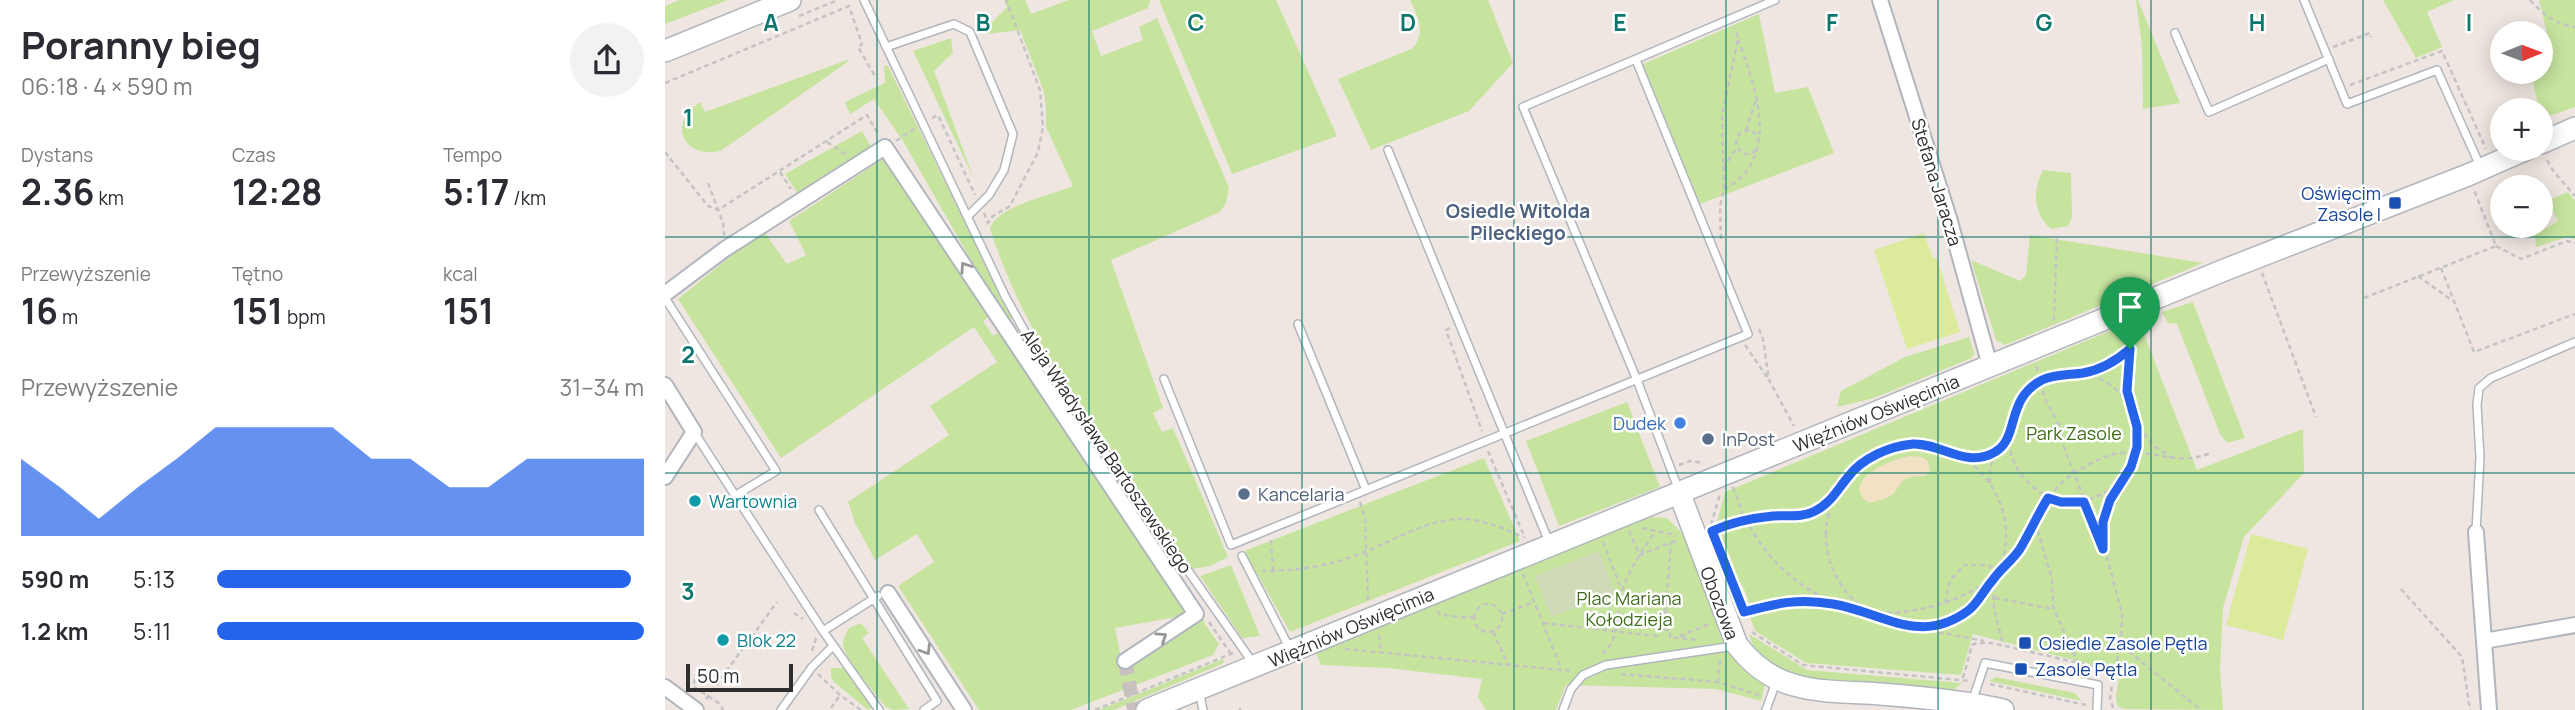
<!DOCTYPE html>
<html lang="pl">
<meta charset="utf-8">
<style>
:root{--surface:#fff;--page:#f2f2f3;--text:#2b2b33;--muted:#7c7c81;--accent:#2563eb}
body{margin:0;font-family:Manrope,sans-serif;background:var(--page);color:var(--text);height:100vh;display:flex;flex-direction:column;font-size:26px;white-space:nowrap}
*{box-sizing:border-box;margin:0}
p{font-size:23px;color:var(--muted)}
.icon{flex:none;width:38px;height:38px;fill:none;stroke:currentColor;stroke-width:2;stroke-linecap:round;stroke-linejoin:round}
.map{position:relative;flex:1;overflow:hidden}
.side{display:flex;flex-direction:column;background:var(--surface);width:665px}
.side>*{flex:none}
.needle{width:46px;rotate:89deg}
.buttons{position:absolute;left:1825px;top:21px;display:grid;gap:14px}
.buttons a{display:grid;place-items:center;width:63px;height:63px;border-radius:50%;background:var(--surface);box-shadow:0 4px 18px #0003;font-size:35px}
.scale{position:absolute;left:21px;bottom:18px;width:107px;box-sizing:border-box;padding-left:7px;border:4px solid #2e2e2e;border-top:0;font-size:19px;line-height:24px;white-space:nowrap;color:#2e2e2e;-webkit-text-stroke:5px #fff;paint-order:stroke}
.pin{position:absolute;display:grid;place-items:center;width:60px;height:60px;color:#fff;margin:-72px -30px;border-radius:50% 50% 50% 0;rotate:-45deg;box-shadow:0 0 7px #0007}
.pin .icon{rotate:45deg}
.round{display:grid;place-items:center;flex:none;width:74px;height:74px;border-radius:37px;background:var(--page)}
.headline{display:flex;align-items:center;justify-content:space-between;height:119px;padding:0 21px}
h1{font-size:38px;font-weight:700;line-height:52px}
.figures{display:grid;grid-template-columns:repeat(3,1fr);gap:10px;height:119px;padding:7px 21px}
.figures div{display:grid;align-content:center}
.figures b{font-size:35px;font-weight:700}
.figures small{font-size:19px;font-weight:400}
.figures p{font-size:19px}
.chart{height:196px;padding:14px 21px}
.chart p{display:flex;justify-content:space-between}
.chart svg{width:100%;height:126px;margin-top:7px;fill:var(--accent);opacity:.7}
ul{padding:0 21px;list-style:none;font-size:23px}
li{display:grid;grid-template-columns:112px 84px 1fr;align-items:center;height:52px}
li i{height:18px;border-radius:9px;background:var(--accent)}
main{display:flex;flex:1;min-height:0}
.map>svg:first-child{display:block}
</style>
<main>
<section class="side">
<div class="headline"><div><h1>Poranny bieg</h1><p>06:18 · 4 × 590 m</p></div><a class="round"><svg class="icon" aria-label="share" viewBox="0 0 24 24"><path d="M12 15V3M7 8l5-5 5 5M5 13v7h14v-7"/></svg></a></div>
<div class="figures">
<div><p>Dystans</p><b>2.36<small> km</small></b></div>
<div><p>Czas</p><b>12:28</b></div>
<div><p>Tempo</p><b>5:17<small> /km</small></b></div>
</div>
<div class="figures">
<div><p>Przewyższenie</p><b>16<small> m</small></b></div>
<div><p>Tętno</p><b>151<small> bpm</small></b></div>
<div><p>kcal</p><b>151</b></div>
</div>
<div class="chart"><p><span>Przewyższenie</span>31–34 m</p>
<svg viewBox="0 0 160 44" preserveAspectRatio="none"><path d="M0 44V17L10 27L20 38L30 27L40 17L50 6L60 6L70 6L80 6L90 17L100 17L110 27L120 27L130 17L140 17L150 17L160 17V44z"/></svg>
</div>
<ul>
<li><b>590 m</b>5:13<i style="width:97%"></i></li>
<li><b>1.2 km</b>5:11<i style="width:100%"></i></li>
</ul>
</section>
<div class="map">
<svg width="1910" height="710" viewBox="0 0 1910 710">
<rect width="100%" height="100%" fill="#efe6e1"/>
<path fill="#c7e49f" d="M15,0H63L0,24V6Z
M339,0H360L366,14L404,0H485L483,8L427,31L436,56L478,40L474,27L492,18L564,188L561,203L555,212L446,260L498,408L488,413L497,432L508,428L563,557L545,566L527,569L387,361C362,323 339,272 325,229C330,206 388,195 408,186L381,127V106L378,89L355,30L322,34L320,33V29L342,7Z
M494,0H611L672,136L567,174Z
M745,0H823L848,63L804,111L706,150L673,79L748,48C761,32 753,17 745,0Z
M1471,0H1473L1515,103L1478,109L1477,47Z
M1718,0H1789L1762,12L1777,47L1751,58Z
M1874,0H1910V107L1876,119L1866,72H1876V48L1884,42Z
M1094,14L1110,93L1143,87L1169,153L1035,204L978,64Z
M286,38L288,53L269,71L309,179L248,51Z
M185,59L181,63L57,150C35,158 10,144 19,119C22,111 29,107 35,102L40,112Z
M219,65L223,66L347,318L342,323L238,141L209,99L185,114L180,102L220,83Z
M197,131L208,150L133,194L120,174Z
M218,159L323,317L318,321L328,336L337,330L528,614L450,628L458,668L537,614L540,624L554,644L548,655L406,710H314L233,586L269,562L252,534L210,560L190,523L183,502L284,435L265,406L332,362L309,327L116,458L13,299L82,243L99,232L122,264L141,255L124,221Z
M1378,170L1406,173L1407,217L1403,226L1386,229C1368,213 1367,191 1378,170Z
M1903,192L1910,201V239L1902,237L1871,247L1870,235L1893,221L1883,200Z
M1365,235L1538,263L1340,345L1331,340L1306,260L1355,281L1361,275Z
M1528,302L1580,438L1562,443L1555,434L1512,324L1503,323L1497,312Z
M1473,319L1532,470L1638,429L1639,473L1579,537L1558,608L1555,670L1558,710L1459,709L1452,706L1451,696L1455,672L1308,634L1296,675L1141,663L1090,631L1084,614V603L1078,586L1070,579L1052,522L1060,492Z
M1304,337L1309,353L1307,358L1209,398L1172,407L1176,391L1240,357Z
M962,402L995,487L894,526L861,441Z
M819,458L855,541L625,632L579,551Z
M986,517L1002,518L1016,532L1068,653L1100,685L1096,701L1051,689L901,685L891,710H821L813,697L817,679L722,668L656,665L649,648Z
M566,565L595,636L577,638L535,576Z
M196,623L204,633L197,638L244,709L228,710L221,707C211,694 179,659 178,644C178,639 182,632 184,628Z
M1084,634L1142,670L1297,683L1287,691L1150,681L1119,673L1096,656L1089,648Z
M558,659L559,663L449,710H434Z
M166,668H181L208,705L207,708L203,710L169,682L166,677Z
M1331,677L1410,693L1417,701L1324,681Z"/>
<path fill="#f2e1c5" d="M1246,456L1257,457L1263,461L1265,471L1261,476C1226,476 1241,488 1222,498C1217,500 1209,501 1204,503C1173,481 1228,458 1246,456Z"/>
<path fill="#d0d9b8" d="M934,551L950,592L886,617L870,576Z"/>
<path fill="#dceb9b" d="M1259,233L1268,258H1272L1295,332L1242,349L1209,250Z
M1586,534L1643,549L1618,640L1561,625Z"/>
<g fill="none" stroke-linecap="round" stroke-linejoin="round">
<path stroke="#c8c1bd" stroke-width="14" stroke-dasharray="14 7" stroke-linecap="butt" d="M460,661L469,710"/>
<defs>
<path id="lane" d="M199,0L340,296L379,366L588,663
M1639,0L1682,104L1772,70L1815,166
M1510,33L1544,112L1664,59
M221,47L289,24L305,32L348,134L339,170L324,195L303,216
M723,150L884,542
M0,298L111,471L71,495
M633,324L701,490
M499,379L566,545L1083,334L971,60
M29,432L158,631L214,710
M1013,488L972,380L858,107L1110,0
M154,510L272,701L259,710
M1811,532L1815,457L1812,405L1814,388L1826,378L1910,342
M577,556L625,649
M158,631L213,596
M534,690L538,710
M1307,702L1320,663L1433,685L1432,710
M116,710L147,667L168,646
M898,710L906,689L918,675L941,665L1069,646
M1101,710L1111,682"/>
<path id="street" d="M1215,0L1284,218L1325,366
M0,294L60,249L220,147L531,614L460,661
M0,385L29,432L0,477
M1811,532L1824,710
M223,593L299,710
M1819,641L1910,625
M0,687L31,710"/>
<path id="secondary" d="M0,51L125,0
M1876,143L1910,128
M1014,492L1072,645C1086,663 1106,679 1129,685C1156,693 1187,692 1215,694C1256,697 1298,701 1338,710
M482,710L1562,269L1803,175L1862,149"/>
</defs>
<use href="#lane" stroke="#b1b6be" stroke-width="10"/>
<use href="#street" stroke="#b1b6be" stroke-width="18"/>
<use href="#secondary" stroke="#b1b6be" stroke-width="24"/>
<path stroke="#c4c4c4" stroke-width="2.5" stroke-dasharray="5 3.5" stroke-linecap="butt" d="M1865,0C1878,14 1890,24 1910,27
M134,16L173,0
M1668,47L1705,33L1706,37
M0,83L184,6L197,44L193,47L211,78
M1685,85L1777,51L1821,149
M267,118L273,115L310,195
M1081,130L1091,100
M231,141L249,129
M162,142L183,156
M1091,150L1086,154C1077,155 1072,150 1071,141L1075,133L1084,130L1091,134L1094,140
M0,152L43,206L53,210L202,115L213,134
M1882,160L1889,172L1910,196
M1058,168L1072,148
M115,172L126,189
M43,183L58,223L59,235
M1059,189C1118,159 1090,86 1073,39
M319,213L323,223L328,216L345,206L373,152L378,127L375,90L341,0
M1056,239L1055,206L1059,189L1057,115L1073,39L1070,28
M1831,246L1856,259L1902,241L1910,243
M1776,268L1809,352L1910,314
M1597,273L1651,417
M1753,276L1788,301
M1699,298L1831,246L1809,190
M1389,320L1392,236
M785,328L781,330L817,431
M1094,329L1098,339L1104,380L1129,426
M1080,345L1102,377
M1371,366L1380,399L1394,425L1395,437L1443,560L1457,614L1456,646L1449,671
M1344 437a64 64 0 1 1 128 0a64 64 0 1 1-128 0Z
M1418,373C1450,364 1465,356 1476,324
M1463,401L1461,384L1465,349
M1473,427L1489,446L1506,457
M1161 535a90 90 0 1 1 180 0a90 90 0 1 1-180 0Z
M823,451L860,538
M1298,457C1318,459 1329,453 1344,440
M1014,465L1025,461L1038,463
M1325,483V469L1330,452
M1068,487C1073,499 1076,511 1082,522C1118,588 1185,626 1260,608C1288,601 1319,589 1339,568C1368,538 1375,493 1412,471C1425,464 1441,454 1456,453C1490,449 1512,467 1545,453
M695,502L700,519L703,600
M1370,522L1387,579L1388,607L1412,661
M1046,525L1055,494
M977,528L1011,535
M964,531L975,555L1013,540
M1047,531L1081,519L1142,514L1169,498
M606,540L608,570
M938,542L957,591
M1438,545C1438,522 1442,505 1453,485
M597,571C626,571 659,567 686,557C723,545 758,519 797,519C817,519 840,529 858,537
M858,574L896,668
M1328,578L1329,609L1338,645
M1736,589L1797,657L1805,710
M1330,598L1388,609
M1280,603L1285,581L1299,565H1320L1332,568
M809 618a14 14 0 1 1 28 0a14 14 0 1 1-28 0Z
M773,611L775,615L809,618
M1079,612L1120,601L1169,604
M129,613L138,619
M837,614L869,602
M544,622L566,654
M878,623L992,636L993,629L1005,630V637L1034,640
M1257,629L1319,641
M999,630L1006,543
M828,632L843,664
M1087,632L1138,665L1304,681
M714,635L716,652
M1015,636L1044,624
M1457,646L1536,710
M680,649L907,671
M147,651L151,638
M937,654C957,638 950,611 958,588C966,567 978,550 990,531
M153,674L175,695L196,710
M956,674L1053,682L1094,695
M1298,678L1307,645L1312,643H1327L1449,671L1445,699L1449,710
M30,679L28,686L55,704L58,710
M1053,682L1055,659
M1325,684L1421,705
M41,699L112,602
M166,708L175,695
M575,708V710
M430,710L568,653"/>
<use href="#lane" stroke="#fff" stroke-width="7"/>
<use href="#street" stroke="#fff" stroke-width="14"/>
<use href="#secondary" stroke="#fff" stroke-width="21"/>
</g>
<defs><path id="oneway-chevron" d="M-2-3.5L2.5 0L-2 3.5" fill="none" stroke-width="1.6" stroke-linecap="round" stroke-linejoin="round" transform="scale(1.75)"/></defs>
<g stroke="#969696">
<use href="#oneway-chevron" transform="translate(300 267) rotate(-124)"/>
<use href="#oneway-chevron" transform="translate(497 637) rotate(-34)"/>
<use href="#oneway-chevron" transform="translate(261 650) rotate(58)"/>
</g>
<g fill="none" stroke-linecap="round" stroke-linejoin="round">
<defs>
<path id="route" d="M1465,349L1462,391L1472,427V447L1466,467L1445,500L1438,522V549L1419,502H1396L1383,498C1373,514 1365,532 1355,549C1347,561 1335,569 1327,581C1319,590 1313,603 1304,610C1255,647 1217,612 1168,604C1134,598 1112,603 1079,612L1047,531C1067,522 1087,518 1108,516C1123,515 1137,518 1150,511C1166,503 1172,490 1183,477C1197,458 1225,446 1248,444C1276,443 1302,469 1330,452C1355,438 1340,399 1377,380C1390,374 1404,375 1418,373C1436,370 1451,361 1465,349Z"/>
</defs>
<use href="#route" stroke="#fff" stroke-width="14"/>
<use href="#route" stroke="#2563eb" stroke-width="9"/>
</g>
<path fill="none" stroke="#0f766e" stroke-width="2" stroke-opacity="0.55" d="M212,0V710M424,0V710M637,0V710M849,0V710M1061,0V710M1273,0V710M1486,0V710M1698,0V710M0,237H1910M0,473H1910"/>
<g fill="#1a4fb4" stroke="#fff" stroke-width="2.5">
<rect x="1723" y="196" width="14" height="14" rx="3.5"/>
<rect x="1353" y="636" width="14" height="14" rx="3.5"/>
<rect x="1349" y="662" width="14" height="14" rx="3.5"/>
</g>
<circle fill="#3f7fe0" stroke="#fff" stroke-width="2.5" cx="1015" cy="423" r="7"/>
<g fill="#5c6f8a" stroke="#fff" stroke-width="2.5">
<circle cx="1043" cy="439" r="7"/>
<circle cx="579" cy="494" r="7"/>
</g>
<g fill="#0f9aa8" stroke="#fff" stroke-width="2.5">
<circle cx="30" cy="501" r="7"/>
<circle cx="58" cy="640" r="7"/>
</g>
<g text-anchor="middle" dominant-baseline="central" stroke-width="5" stroke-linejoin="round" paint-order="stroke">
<g font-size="18" fill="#2e2e2e" stroke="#fff">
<text transform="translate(1272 182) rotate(73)">Stefana Jaracza</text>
<text transform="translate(1211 413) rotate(-22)">Więźniów Oświęcimia</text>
<text transform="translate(442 451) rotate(56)">Aleja Władysława Bartoszewskiego</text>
<text transform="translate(1055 603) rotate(69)">Obozowa</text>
<text transform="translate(686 627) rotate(-23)">Więźniów Oświęcimia</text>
</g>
<g font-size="18" fill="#164399" stroke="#fff" text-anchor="start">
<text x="1716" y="193" text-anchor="end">Oświęcim<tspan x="1716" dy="21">Zasole I</tspan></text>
<text x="1374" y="643">Osiedle Zasole Pętla</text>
<text x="1370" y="669">Zasole Pętla</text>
</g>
<g font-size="18" fill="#366cbe" stroke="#fff" text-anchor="end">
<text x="1001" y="423">Dudek</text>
</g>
<g font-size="18" fill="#406d1c" stroke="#fff">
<text x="1409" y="433">Park Zasole</text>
<text x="964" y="598">Plac Mariana<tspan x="964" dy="21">Kołodzieja</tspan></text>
</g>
<g font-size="18" fill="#4e5e75" stroke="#fff" text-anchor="start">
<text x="1057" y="439">InPost</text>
<text x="593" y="494">Kancelaria</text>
</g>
<g font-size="18" fill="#0d838f" stroke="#fff" text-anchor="start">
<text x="44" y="501">Wartownia</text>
<text x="72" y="640">Blok 22</text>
</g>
<g font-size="19" font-weight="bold" fill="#4e627f" stroke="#fff">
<text x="853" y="211">Osiedle Witolda<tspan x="853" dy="22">Pileckiego</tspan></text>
</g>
</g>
<g font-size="23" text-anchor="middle" font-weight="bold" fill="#0f766e" stroke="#fff" stroke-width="5" stroke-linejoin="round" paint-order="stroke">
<text x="106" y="31">A</text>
<text x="318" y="31">B</text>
<text x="531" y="31">C</text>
<text x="743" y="31">D</text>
<text x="955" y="31">E</text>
<text x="1167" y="31">F</text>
<text x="1379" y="31">G</text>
<text x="1592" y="31">H</text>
<text x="1804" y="31">I</text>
<text x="23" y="126">1</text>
<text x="23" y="363">2</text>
<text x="23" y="600">3</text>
</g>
</svg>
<div class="buttons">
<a><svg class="needle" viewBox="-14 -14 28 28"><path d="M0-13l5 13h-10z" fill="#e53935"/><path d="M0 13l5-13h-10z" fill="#7c7c81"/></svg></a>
<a>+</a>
<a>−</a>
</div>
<div class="scale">50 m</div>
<div class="pin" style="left:1465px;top:349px;background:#1e9e55"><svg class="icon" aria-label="arrive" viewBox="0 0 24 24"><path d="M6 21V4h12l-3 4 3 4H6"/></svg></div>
</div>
</main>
